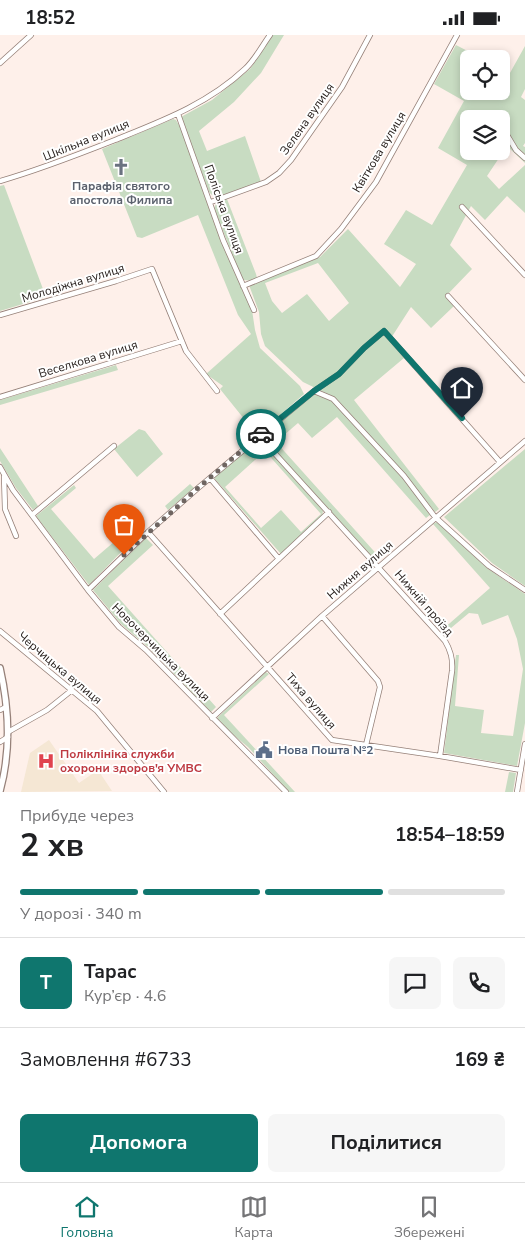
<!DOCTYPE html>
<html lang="uk">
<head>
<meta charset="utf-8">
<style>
	body { margin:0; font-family:"Nunito Sans",sans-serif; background:#f6f6f6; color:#202124; height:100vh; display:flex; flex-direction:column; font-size:19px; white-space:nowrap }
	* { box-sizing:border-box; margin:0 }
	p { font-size:16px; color:#757577 }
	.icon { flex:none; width:28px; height:28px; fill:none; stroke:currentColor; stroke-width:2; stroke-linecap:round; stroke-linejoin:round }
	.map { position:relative; height:757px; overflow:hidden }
	.panel { display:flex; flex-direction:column; background:#fff; flex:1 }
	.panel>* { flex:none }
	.tools { position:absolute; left:460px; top:15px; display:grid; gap:10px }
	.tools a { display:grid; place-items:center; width:50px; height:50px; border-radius:8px; background:#fff; box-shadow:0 2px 8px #0003; font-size:25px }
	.pin { position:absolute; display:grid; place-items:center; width:42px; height:42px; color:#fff; margin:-51px -21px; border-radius:50% 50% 50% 0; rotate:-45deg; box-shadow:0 0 5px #0007 }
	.pin .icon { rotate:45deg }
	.courier { position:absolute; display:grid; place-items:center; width:50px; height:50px; margin:-25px; border:4px solid #0f766e; border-radius:50%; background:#fff; color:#222; box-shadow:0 1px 6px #0007 }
	.headline em { font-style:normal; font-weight:700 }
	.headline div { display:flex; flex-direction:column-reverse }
	.headline { display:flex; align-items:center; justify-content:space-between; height:85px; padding:0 20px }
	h1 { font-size:32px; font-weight:700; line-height:38px }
	.bar { display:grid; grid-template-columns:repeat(4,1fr); gap:8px 5px; align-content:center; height:60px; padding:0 20px }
	.bar i { height:6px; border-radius:4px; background:#e0e0e0 }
	.bar .on { background:#0f766e }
	.bar p { grid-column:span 4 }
	.line { display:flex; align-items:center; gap:12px; padding:0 20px; border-top:1px solid #e0e0e0 }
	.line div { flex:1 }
	.round { display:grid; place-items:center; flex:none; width:52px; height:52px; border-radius:8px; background:#f6f6f6 }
	.cta { display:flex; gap:10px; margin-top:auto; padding:10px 20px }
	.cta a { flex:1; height:58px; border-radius:8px; background:#0f766e; color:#fff; font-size:20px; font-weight:700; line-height:58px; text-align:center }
	.cta a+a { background:#f6f6f6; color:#202124 }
	.status { display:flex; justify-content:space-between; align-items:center; height:35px; padding:0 25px; background:#fff; direction:ltr }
	.status svg { height:14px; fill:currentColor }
	.menu { display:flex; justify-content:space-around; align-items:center; height:70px; border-top:1px solid #e0e0e0; background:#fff; font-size:14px; color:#757577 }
	.menu a { display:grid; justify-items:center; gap:2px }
	.menu .on { color:#0f766e }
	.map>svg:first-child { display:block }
</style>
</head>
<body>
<div class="status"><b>18:52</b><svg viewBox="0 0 49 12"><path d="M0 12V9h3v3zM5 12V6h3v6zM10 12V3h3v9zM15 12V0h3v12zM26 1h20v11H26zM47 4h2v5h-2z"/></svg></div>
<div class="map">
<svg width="525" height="757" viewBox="0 0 525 757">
	<rect width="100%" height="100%" fill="#fef0ea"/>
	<path fill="#f5e7d4" d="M49 705 79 748 98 735 112 756 21 757 30 718Z"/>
	<path fill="#c8dcc2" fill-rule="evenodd" d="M273 0H284L261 38 234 67 199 96 207 116 245 101 261 147 220 161 212 160 209 157 181 82 212 65 250 34Z
		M456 10 483 24H469V56H501V45L505 47 525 11V54L521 62 525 65V108L523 111 525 112V128L507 111 487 141 499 154 525 130V178L507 161 485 185 471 171 450 210 472 234 445 262 454 271 431 293 411 272 393 300 388 305 404 323 354 365 439 474 435 477 406 440 334 362 303 347 265 311 261 299 259 277 249 250 320 222 348 194 400 252 416 229 384 209 406 175 432 190 467 130 438 113 464 66 434 49ZM469 84H501V116H469ZM318 228 349 268 329 286 307 259 282 278 272 266 265 248Z
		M173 84 176 85 183 97 252 275 255 295 260 313 300 351 304 359 257 400 220 354 223 351 206 339 251 299 238 280 198 180 142 203 137 202 102 114Z
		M4 150 46 262 0 276V151Z
		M227 164 256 239 257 243 252 246 244 245 241 242 214 173 216 169Z
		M116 330 118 335 0 370V365Z
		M314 358 332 366 403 443 430 480 426 483 337 382 312 403 298 388 276 407 381 524 377 527 262 401Z
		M139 394 145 396 163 419 137 442 114 414Z
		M259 403 320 471 323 476 322 482 281 519 214 443ZM265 416 321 479 301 497 281 475 261 493 225 452Z
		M0 413 38 471 33 475 16 453 0 426Z
		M525 414V551L492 528 444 482Z
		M190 449 194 453 168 475 165 471Z
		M74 450 76 453 51 474 94 524 122 500 129 509 89 550 36 481Z
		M437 487 487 533 525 559V688L517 731 444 718 456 620H459L455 671 484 675 481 698 513 701 523 634 517 604 508 580 482 590 478 579 469 578 445 598 442 595 490 553 433 489Z
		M146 503 153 510 108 551 216 672 211 677 148 612 121 589 93 555Z
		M266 637 269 639 224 680 295 757H289L248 712 231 698 217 683Z
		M509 737 516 738 513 757H505Z"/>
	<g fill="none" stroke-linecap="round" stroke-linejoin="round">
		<g stroke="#968179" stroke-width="6">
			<path id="minor" d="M0 28 31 0
				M178 79 223 205 254 275
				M507 100 516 115 525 123
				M0 146C39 135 77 120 115 105 162 86 208 69 245 34 255 25 262 11 270 0
				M211 167 266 147 279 138 291 125 342 52 370 0
				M462 172 525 240
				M243 251 316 221 341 194 376 147 457 0
				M448 261 525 345
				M0 280 116 246 152 234 186 316 217 356
				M314 356 333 364 404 441 435 482 489 531 525 555
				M0 362 182 306
				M259 401 445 606C451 616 453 624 452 636L440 721
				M0 432 13 455 88 555 119 592 146 615 286 757
				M4 441 5 474 16 501
				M210 443 279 524
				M32 480 114 411
				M148 497 332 705 440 721 521 735
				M88 555 148 497 198 453 314 356 339 339 364 313 384 296 500 427
				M220 579 329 477
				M322 581 378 646 380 652 366 710
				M0 596 97 676 164 757
				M0 675 6 672
				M212 683 322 581 525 406
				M8 697 47 675 72 655
				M0 707 8 702
				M517 757 525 709"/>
		</g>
		<g stroke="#968179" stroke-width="8">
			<path id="tertiary" d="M0 633C9 673 11 716 0 756"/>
		</g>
		<use href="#minor" stroke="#fff" stroke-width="4.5"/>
		<use href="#tertiary" stroke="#fff" stroke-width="5.5"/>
	</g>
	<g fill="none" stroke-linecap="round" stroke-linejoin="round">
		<path stroke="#6f6561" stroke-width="5" stroke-dasharray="0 9" d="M124 520 198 453 261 399"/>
		<path stroke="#0f766e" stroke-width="6" d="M261 399 314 356 339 339 364 313 384 296 462 383"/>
	</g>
	<defs>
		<g id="church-bare" transform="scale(1.35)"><path d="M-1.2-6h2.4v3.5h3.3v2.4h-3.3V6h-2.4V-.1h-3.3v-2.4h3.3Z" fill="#6b7280" stroke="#fff" stroke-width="2.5" paint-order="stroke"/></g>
		<g id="civic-bare" transform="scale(1.35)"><path d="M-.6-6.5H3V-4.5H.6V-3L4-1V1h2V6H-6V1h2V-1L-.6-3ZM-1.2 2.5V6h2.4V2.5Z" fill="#5c6f8a" stroke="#fff" stroke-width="2.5" paint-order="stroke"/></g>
		<g id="hospital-bare" transform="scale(1.35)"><path d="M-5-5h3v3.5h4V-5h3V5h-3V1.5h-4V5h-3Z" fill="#e0444e" stroke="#fff" stroke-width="2.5" paint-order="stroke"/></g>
	</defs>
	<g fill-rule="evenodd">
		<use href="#church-bare" x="121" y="132"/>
		<use href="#civic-bare" x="264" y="715"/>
		<use href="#hospital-bare" x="46" y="726"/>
	</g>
	<g text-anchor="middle" stroke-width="4" stroke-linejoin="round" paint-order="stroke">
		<g font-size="12" fill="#221a17" stroke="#fff">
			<text transform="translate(307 84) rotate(-55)" y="4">Зелена вулиця</text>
			<text transform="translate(86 105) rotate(-22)" y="4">Шкільна вулиця</text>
			<text transform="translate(379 117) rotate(-59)" y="4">Квіткова вулиця</text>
			<text transform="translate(224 174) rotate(70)" y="4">Поліська вулиця</text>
			<text transform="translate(73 248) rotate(-17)" y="4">Молодіжна вулиця</text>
			<text transform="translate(88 324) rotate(-17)" y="4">Веселкова вулиця</text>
			<text transform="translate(360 535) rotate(-41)" y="4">Нижня вулиця</text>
			<text transform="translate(424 568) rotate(49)" y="4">Нижній проїзд</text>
			<text transform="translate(161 617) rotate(45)" y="4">Новочерчицька вулиця</text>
			<text transform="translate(60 633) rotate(40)" y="4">Черчицька вулиця</text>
			<text transform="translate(311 666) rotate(49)" y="4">Тиха вулиця</text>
		</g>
		<g font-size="12" font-weight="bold" fill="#5b616d" stroke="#fff">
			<text x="121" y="155">Парафія святого<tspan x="121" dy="14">апостола Филипа</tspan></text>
		</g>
		<g font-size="12" font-weight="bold" fill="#4e5e75" stroke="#fff" text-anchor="start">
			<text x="278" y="719">Нова Пошта №2</text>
		</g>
		<g font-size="12" font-weight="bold" fill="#be3a42" stroke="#fff" text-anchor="start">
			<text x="60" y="723">Поліклініка служби<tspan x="60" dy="14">охорони здоров'я УМВС</tspan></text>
		</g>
	</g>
</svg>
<div class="tools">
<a><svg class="icon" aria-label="locate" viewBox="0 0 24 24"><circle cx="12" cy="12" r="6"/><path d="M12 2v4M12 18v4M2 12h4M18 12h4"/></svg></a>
<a><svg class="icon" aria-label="layers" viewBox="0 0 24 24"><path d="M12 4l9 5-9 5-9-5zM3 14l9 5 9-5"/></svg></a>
</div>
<div class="pin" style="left:124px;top:520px;background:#ea580c"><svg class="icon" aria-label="bag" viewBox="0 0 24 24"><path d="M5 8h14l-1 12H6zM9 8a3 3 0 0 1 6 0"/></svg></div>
<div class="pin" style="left:462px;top:383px;background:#1f2937"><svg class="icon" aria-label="home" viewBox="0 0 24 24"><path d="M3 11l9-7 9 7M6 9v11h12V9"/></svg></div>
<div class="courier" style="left:261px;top:399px"><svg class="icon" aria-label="car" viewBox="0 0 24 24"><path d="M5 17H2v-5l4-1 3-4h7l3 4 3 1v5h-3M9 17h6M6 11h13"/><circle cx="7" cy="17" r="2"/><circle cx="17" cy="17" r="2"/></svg></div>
</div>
<section class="panel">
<div class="headline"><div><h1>2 хв</h1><p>Прибуде через</p></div><em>18:54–18:59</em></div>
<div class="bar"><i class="on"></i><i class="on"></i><i class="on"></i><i></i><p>У дорозі · 340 m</p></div>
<div class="line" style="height:90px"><b class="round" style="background:#0f766e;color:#fff">Т</b><div><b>Тарас</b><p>Кур’єр · 4.6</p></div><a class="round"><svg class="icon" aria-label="chat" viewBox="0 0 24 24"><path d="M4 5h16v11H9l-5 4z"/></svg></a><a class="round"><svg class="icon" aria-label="phone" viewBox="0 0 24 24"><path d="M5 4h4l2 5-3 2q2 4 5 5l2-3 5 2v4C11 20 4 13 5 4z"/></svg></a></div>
<div class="line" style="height:65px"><div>Замовлення #6733</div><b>169 ₴</b></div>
<div class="cta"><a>Допомога</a><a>Поділитися</a></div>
</section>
<nav class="menu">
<a class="on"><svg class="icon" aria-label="home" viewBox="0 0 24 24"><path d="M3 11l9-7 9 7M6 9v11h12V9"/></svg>Головна</a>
<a><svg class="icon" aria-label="map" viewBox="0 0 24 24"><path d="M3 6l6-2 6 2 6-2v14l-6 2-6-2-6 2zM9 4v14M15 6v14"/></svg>Карта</a>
<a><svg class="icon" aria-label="saved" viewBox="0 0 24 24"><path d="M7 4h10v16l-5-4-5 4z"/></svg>Збережені</a>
</nav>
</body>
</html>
